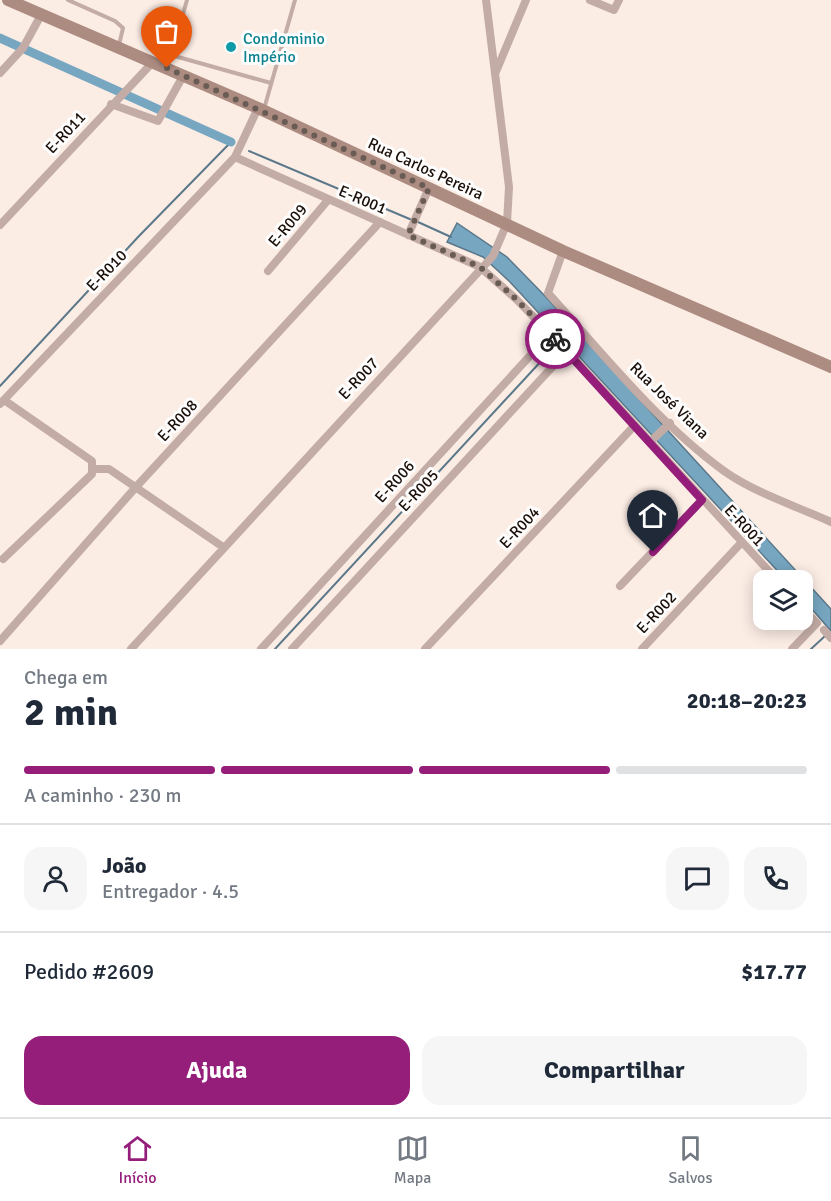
<!DOCTYPE html>
<html lang="pt">
<head>
<meta charset="utf-8">
<style>
	body { margin:0; font-family:Signika,sans-serif; background:#f6f6f7; color:#1f2937; height:100vh; display:flex; flex-direction:column; font-size:22px; white-space:nowrap }
	* { box-sizing:border-box; margin:0 }
	p { font-size:20px; color:#747a83 }
	.icon { flex:none; width:33px; height:33px; fill:none; stroke:currentColor; stroke-width:2; stroke-linecap:round; stroke-linejoin:round }
	.map { position:relative; height:649px; overflow:hidden }
	.drawer { display:flex; flex-direction:column; background:#fff; flex:1 }
	.drawer>* { flex:none }
	.fabs { position:absolute; left:753px; top:570px; display:grid; gap:12px }
	.fabs a { display:grid; place-items:center; width:60px; height:60px; border-radius:12px; background:#fff; box-shadow:0 3px 15px #0003; font-size:30px }
	.pin { position:absolute; display:grid; place-items:center; width:51px; height:51px; color:#fff; margin:-62px -26px; border-radius:50% 50% 50% 0; rotate:-45deg; box-shadow:0 0 6px #0007 }
	.pin .icon { rotate:45deg }
	.courier { position:absolute; display:grid; place-items:center; width:60px; height:60px; margin:-30px; border:4px solid #951e7b; border-radius:50%; background:#fff; color:#222; box-shadow:0 2px 8px #0007 }
	.overview em { font-style:normal; font-weight:700 }
	.overview div { display:flex; flex-direction:column-reverse }
	.overview { display:flex; align-items:center; justify-content:space-between; height:102px; padding:0 24px }
	h1 { font-size:39px; font-weight:700; line-height:45px }
	.bar { display:grid; grid-template-columns:repeat(4,1fr); gap:9px 6px; align-content:center; height:72px; padding:0 24px }
	.bar i { height:8px; border-radius:4px; background:#e0e1e3 }
	.bar .active { background:#951e7b }
	.bar p { grid-column:span 4 }
	.line { display:flex; align-items:center; gap:15px; padding:0 24px; border-top:2px solid #e0e1e3 }
	.line div { flex:1 }
	.round { display:grid; place-items:center; flex:none; width:63px; height:63px; border-radius:18px; background:#f6f6f7 }
	.button { display:flex; gap:12px; margin-top:auto; padding:12px 24px }
	.button a { flex:1; height:69px; border-radius:18px; background:#951e7b; color:#fff; font-size:24px; font-weight:700; line-height:69px; text-align:center }
	.button a+a { background:#f6f6f7; color:#1f2937 }
	.menu { display:flex; justify-content:space-around; align-items:center; height:84px; border-top:2px solid #e0e1e3; background:#fff; font-size:16px; color:#747a83 }
	.menu a { display:grid; justify-items:center; gap:3px }
	.menu .active { color:#951e7b }
	.map>svg:first-child { display:block }
</style>
</head>
<body>
<div class="map">
<svg width="831" height="649" viewBox="0 0 831 649">
	<rect width="100%" height="100%" fill="#fbece4"/>
	<path fill="#77a6c1" stroke="#5b788a" stroke-width="1.5" d="M457 223 507 257 544 295 831 609V631L803 599 802 580H786L510 282 483 257 447 242Z"/>
	<g fill="none" stroke-linecap="round" stroke-linejoin="round">
		<path stroke="#5b788a" stroke-width="2" d="M249 151 412 220
			M418 222 451 237
			M0 386 139 236 231 142
			M275 649 556 345
			M811 649 825 636"/>
		<path stroke="#77a6c1" stroke-width="9" d="M0 38 231 142"/>
		<path stroke="#c3aca5" stroke-width="4" d="M68 0 115 21 123 28 119 45
			M171 55 271 83
			M168 66 187 0
			M264 109 295 0"/>
		<path stroke="#c3aca5" stroke-width="8" d="M590 0 614 10 619 0
			M0 73 23 48 41 15
			M495 74 526 0
			M111 104 158 121 183 76
			M235 157 480 267 516 299 567 351 777 580
			M0 225 153 62
			M408 235 429 188
			M563 251 548 293C602 353 658 423 724 471 755 493 796 506 831 522
			M268 271 328 200
			M0 404 235 157 258 108
			M650 442 670 423
			M94 469H109L223 547
			M3 559 92 474V461L4 400
			M620 586 702 500
			M824 630 831 638
			M0 641 136 487 380 222
			M131 649 493 256 507 223 509 187 486 0
			M261 649 550 334
			M292 649 567 351
			M425 649 635 425
			M642 649 741 543
			M792 649 817 623 802 608"/>
		<path stroke="#ac8b81" stroke-width="12" d="M8 0 258 108 563 251 831 367"/>
	</g>
	<g fill="none" stroke-linecap="round" stroke-linejoin="round">
		<path stroke="#695c55" stroke-width="6" stroke-dasharray="0 10.8" d="M167 68 429 188 408 235 480 267 516 299 555 339"/>
		<path stroke="#951e7b" stroke-width="8" d="M555 339 702 500 653 552"/>
	</g>
	<circle fill="#0f9aa8" stroke="#fdfdfd" stroke-width="2" cx="231" cy="47" r="6"/>
	<g text-anchor="middle" stroke-width="6" stroke-linejoin="round" paint-order="stroke">
		<g font-size="16" fill="#0d838f" stroke="#fdfdfd" text-anchor="start">
			<text x="243" y="44">Condominio<tspan x="243" dy="18">Império</tspan></text>
		</g>
		<g font-size="16" fill="#1a0e08" stroke="#fdfdfd">
			<text transform="translate(65 132) rotate(-47)" y="6">E-R011</text>
			<text transform="translate(426 168) rotate(25)" y="6">Rua Carlos Pereira</text>
			<text transform="translate(363 199) rotate(23)" y="6">E-R001</text>
			<text transform="translate(287 225) rotate(-50)" y="6">E-R009</text>
			<text transform="translate(106 270) rotate(-46)" y="6">E-R010</text>
			<text transform="translate(358 378) rotate(-47)" y="6">E-R007</text>
			<text transform="translate(670 400) rotate(44)" y="6">Rua José Viana</text>
			<text transform="translate(177 420) rotate(-47)" y="6">E-R008</text>
			<text transform="translate(394 481) rotate(-48)" y="6">E-R006</text>
			<text transform="translate(418 490) rotate(-47)" y="6">E-R005</text>
			<text transform="translate(745 525) rotate(47)" y="6">E-R001</text>
			<text transform="translate(519 527) rotate(-47)" y="6">E-R004</text>
			<text transform="translate(656 612) rotate(-47)" y="6">E-R002</text>
		</g>
	</g>
</svg>
<div class="fabs">
<a><svg class="icon" aria-label="layers" viewBox="0 0 24 24"><path d="M12 4l9 5-9 5-9-5zM3 14l9 5 9-5"/></svg></a>
</div>
<div class="pin" style="left:167px;top:68px;background:#ea580c"><svg class="icon" aria-label="bag" viewBox="0 0 24 24"><path d="M5 8h14l-1 12H6zM9 8a3 3 0 0 1 6 0"/></svg></div>
<div class="pin" style="left:653px;top:552px;background:#1f2937"><svg class="icon" aria-label="home" viewBox="0 0 24 24"><path d="M3 11l9-7 9 7M6 9v11h12V9"/></svg></div>
<div class="courier" style="left:555px;top:339px"><svg class="icon" aria-label="bike" viewBox="0 0 24 24"><circle cx="6" cy="16" r="4"/><circle cx="18" cy="16" r="4"/><path d="M6 16l4-8h5l3 8M10 8l3 8H6M13 5h3"/></svg></div>
</div>
<section class="drawer">
<div class="overview"><div><h1>2 min</h1><p>Chega em</p></div><em>20:18–20:23</em></div>
<div class="bar"><i class="active"></i><i class="active"></i><i class="active"></i><i></i><p>A caminho · 230 m</p></div>
<div class="line" style="height:108px"><a class="round"><svg class="icon" aria-label="person" viewBox="0 0 24 24"><circle cx="12" cy="8" r="4"/><path d="M4 21q1-7 8-7t8 7"/></svg></a><div><b>João</b><p>Entregador · 4.5</p></div><a class="round"><svg class="icon" aria-label="chat" viewBox="0 0 24 24"><path d="M4 5h16v11H9l-5 4z"/></svg></a><a class="round"><svg class="icon" aria-label="phone" viewBox="0 0 24 24"><path d="M5 4h4l2 5-3 2q2 4 5 5l2-3 5 2v4C11 20 4 13 5 4z"/></svg></a></div>
<div class="line" style="height:78px"><div>Pedido #2609</div><b>$17.77</b></div>
<div class="button"><a>Ajuda</a><a>Compartilhar</a></div>
</section>
<nav class="menu">
<a class="active"><svg class="icon" aria-label="home" viewBox="0 0 24 24"><path d="M3 11l9-7 9 7M6 9v11h12V9"/></svg>Início</a>
<a><svg class="icon" aria-label="map" viewBox="0 0 24 24"><path d="M3 6l6-2 6 2 6-2v14l-6 2-6-2-6 2zM9 4v14M15 6v14"/></svg>Mapa</a>
<a><svg class="icon" aria-label="saved" viewBox="0 0 24 24"><path d="M7 4h10v16l-5-4-5 4z"/></svg>Salvos</a>
</nav>
</body>
</html>
